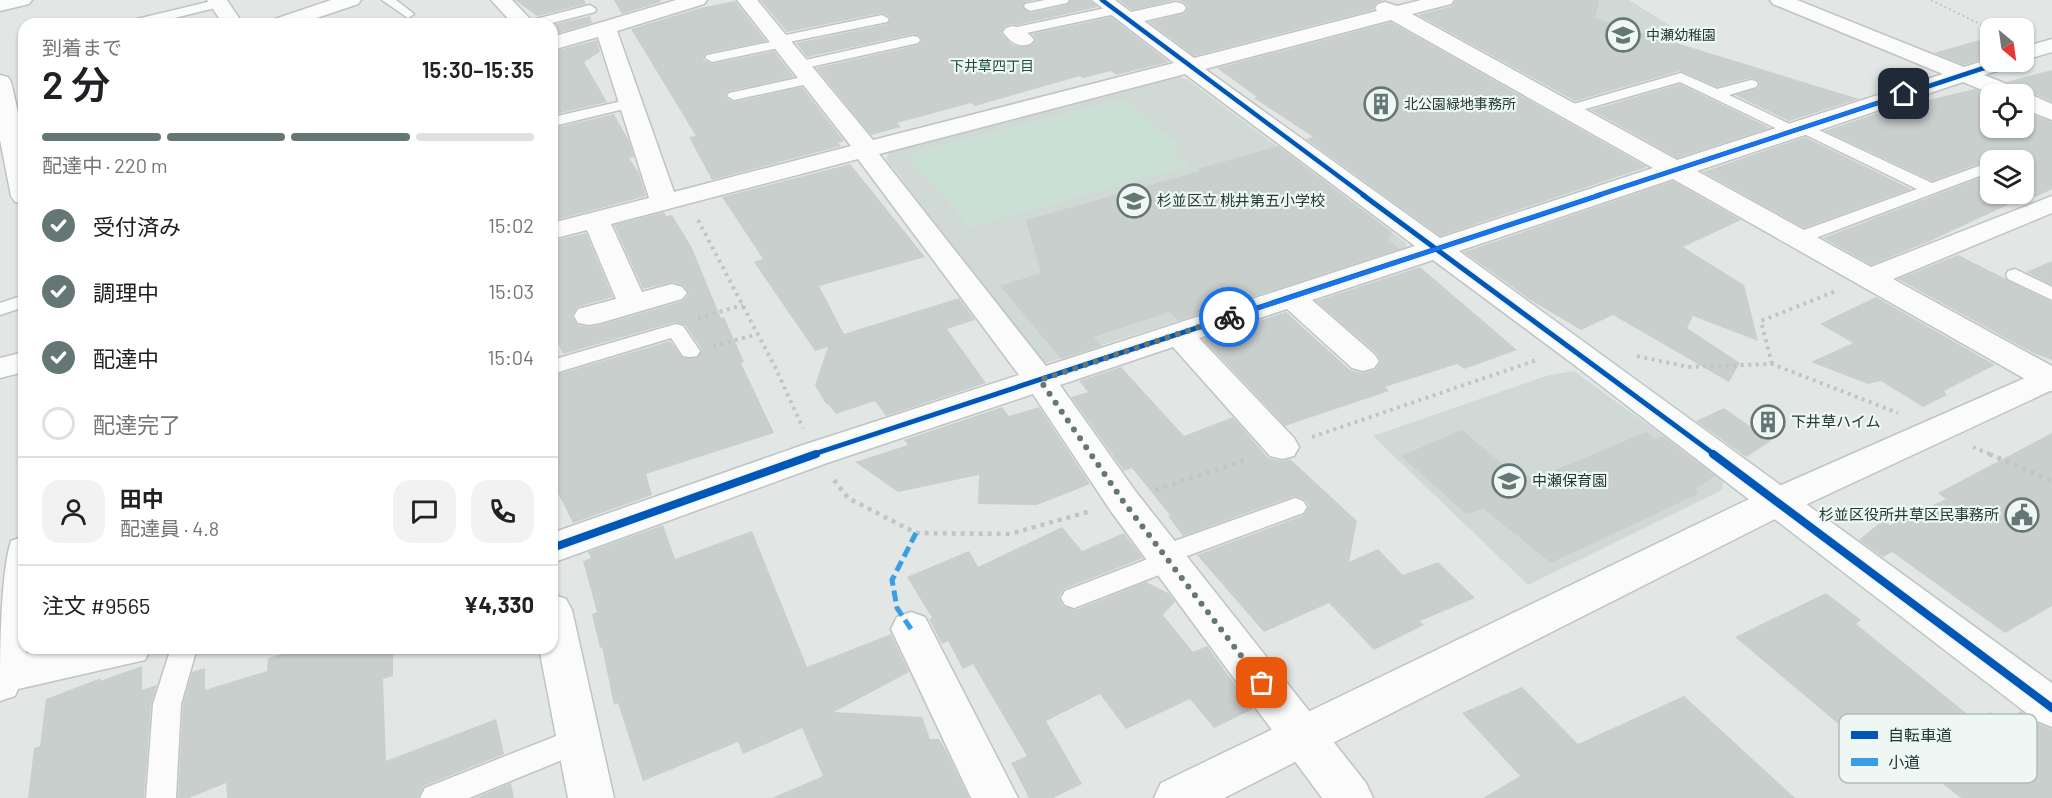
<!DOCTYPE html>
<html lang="ja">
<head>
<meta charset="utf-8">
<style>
	body { margin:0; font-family:Barlow,"Noto Sans JP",sans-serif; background:#f2f2f2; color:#202124; height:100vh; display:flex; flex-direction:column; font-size:22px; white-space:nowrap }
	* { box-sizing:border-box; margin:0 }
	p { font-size:20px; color:#757577 }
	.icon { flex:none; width:33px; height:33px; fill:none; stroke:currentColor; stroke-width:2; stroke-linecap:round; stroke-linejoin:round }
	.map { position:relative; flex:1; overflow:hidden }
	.panel { position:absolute; left:18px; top:18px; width:540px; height:636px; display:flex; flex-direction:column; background:#fff; border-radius:18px; box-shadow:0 2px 4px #0004 }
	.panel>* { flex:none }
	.needle { width:39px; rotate:151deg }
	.controls { position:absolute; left:1980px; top:18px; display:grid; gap:12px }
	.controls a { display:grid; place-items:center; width:54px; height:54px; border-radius:12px; background:#fff; box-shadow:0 2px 4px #0004; font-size:30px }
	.pin { position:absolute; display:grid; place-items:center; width:51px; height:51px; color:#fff; margin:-26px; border-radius:12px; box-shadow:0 3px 9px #0006 }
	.courier { position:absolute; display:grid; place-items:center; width:60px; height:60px; margin:-30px; border:4px solid #1a73e8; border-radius:50%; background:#fff; color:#222; box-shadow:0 2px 8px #0007 }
	.headline em { font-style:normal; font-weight:600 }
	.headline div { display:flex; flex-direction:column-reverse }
	.headline { display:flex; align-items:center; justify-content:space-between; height:102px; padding:0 24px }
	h1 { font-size:39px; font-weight:600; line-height:45px }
	.bar { display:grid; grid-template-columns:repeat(4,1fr); gap:9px 6px; align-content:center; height:72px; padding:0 24px }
	.bar i { height:8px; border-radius:4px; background:#e0e0e0 }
	.bar .selected { background:#657774 }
	.bar p { grid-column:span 4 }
	.line { display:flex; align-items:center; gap:15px; padding:0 24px; border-top:2px solid #e0e0e0 }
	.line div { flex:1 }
	.round { display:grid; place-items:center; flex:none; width:63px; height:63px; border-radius:18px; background:#f2f2f2 }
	ol { padding:0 24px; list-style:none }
	li { display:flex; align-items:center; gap:18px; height:66px }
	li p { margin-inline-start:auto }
	li .icon { padding:6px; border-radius:50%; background:#657774; color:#fff; stroke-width:4 }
	li:last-child { color:#757577 }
	li i { width:33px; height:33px; border:3px solid #e0e0e0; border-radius:50% }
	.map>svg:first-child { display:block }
</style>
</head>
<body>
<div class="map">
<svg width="2052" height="798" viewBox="0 0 2052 798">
	<rect width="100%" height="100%" fill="#e2e7e6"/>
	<path fill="#d0d9d6" d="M1480 0H1629L1688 37 1604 59Z
		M1176 76 1187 79 1406 243V248L1043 364 886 159 889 152Z
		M1574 371 1724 480 1722 490 1528 585 1373 436 1549 375Z"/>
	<path fill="#cbe0d4" d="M1123 99 1179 145 1175 153 1191 166 970 227 909 160 915 152Z"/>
	<path fill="#c9cfcd" d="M515 0H584L586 4 537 16Z
		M614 0H660L661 2 622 14Z
		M760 0H1034L1025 2 1022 6 1030 13 1067 5 1071 0H1090L1098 7 1017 25 1012 24 1004 27 1001 33 1013 45 1026 47 1036 40 1032 34 1111 17 1169 62 1116 75 1111 71 1083 78 1080 76 975 106 971 103 897 123 901 127 871 135 816 68 918 45 922 41 920 36 913 34 807 57 796 43 887 24 891 18 882 13 787 32Z
		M1119 0H1175L1132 10Z
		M1177 0H1384L1376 3 1373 10 1194 56 1149 22 1185 13 1188 7 1184 2Z
		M1456 0H1599L1595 18 1859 99 1789 121 1735 95 1758 88 1760 83 1756 79 1750 78 1717 87 1680 71 1575 101 1418 15 1452 6Z
		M735 1 766 41 707 53 703 57 704 60 712 64 774 51 794 77 729 91 725 95 726 98 734 102 802 87 844 141 838 143 841 146 712 180 689 137 696 136 631 29 700 8Z
		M590 16 592 23 552 35V25Z
		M1391 22 1647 167 1440 236 1306 139 1313 137 1254 98 1257 97 1217 68Z
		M1990 37V57L1964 65 1934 53Z
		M597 40 600 52 584 62 607 102 552 115V52Z
		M2052 70V102L2033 93 2023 92 2020 87 2006 82Z
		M1680 84 1770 128 1677 158 1591 110Z
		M1975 89 1990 96V128H2024V111L2052 122V189L2036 197 2029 195 1930 241 1871 265 1823 238 1990 174V194H2024V160H1989L1932 181 1825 131 1890 109Z
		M614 114 629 141 634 157 629 158 639 173 646 196 552 221V125L559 127Z
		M1805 137 1911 189 1804 228 1703 172Z
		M1278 146 1392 232 1388 239 1399 249 1178 321 1170 312 1094 337 1101 346 1061 359 1000 286 1041 273 1026 220 1200 171 1197 169Z
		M850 164 925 257 819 286 844 334 959 298 975 320 947 329 986 383 886 416 875 401 836 414 828 404H826L815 385 828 347 815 351 754 262 763 259 722 197Z
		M1673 181 1741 220 1683 247 1744 285 1758 341 1693 316 1687 328 1740 363 1729 382 1613 315 1581 330 1529 299 1464 252Z
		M664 212 666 216 672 215 691 246 721 318 724 317 744 362 741 363 774 433 646 474 652 495 573 523 552 481V376L670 341 683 358H697L702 350 685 325 675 322 563 354 552 330V241L586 233 613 297 577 307 572 317 578 325 589 327 600 325 683 301 689 294 684 286 673 282 643 289 614 225Z
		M1958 255 2052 302V360L2031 352 1898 279Z
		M2052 261V285L2026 272Z
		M1420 267 1517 350 1464 369 1457 364 1385 387 1389 391 1285 426 1203 339 1286 312 1350 370 1362 373 1375 370 1381 361 1376 353 1316 301Z
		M1876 297 1995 365 1944 391 1947 395 1923 407 1881 381 1868 384 1811 362 1853 343 1820 324Z
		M1121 367 1184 436 1233 417 1268 458 1281 461 1290 459 1357 521 1349 562 1378 549 1403 575 1438 562 1475 598 1420 621 1424 625 1374 650 1329 603 1264 632 1197 555 1304 515 1309 506 1304 499 1294 496 1183 536 1168 516 1170 515 1132 468 1124 471 1071 397 1088 392 1079 381Z
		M1002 407 1009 416 1039 407 1090 484 1037 505 978 504 979 475 898 492 855 462 908 445 904 440Z
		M1724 408 1771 441 1746 457 1696 421Z
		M1462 430 1506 467 1534 479 1646 432 1655 439 1662 436 1715 476 1696 488 1698 494 1551 563 1484 509 1466 514 1401 456Z
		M2052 433V606L2005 633 1892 552 1883 557 1859 540 1883 520 1890 525 1946 499 1938 493Z
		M663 525 675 559 752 531 807 667 891 634 909 672 834 712 922 717 930 739H939L947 752 969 798H772L823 776 802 728 743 754 738 742 643 781 618 703 614 705 602 647 600 648 592 614 597 612 583 561 591 558 588 552Z
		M1062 527 1082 551 1124 533 1143 558 1064 589 1059 597 1063 606 1075 610 1146 582 1168 593 1175 602 1163 615 1193 652 1207 646 1253 709 1214 728 1190 699 1126 729 1100 694 1046 721 1082 784 1053 798H1029L1011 763 1027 756 973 664 963 669 948 641 942 644 929 619 932 618 907 577 969 551 978 567Z
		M1826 593 1861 620 1856 624 1976 721 1991 712 2002 722 2021 711 2036 723 2052 729V798H1961L1889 743 1873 753 1735 637Z
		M304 648H393V676L383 679 386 761 496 719 504 754 424 786 418 798H227L226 783 189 798H178L183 704 192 672 205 668V690L267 671 268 658Z
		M142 666V690L157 685 151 704 144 798H28L34 748 40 746 46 699 101 678 100 681Z
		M1522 687 1578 744 1684 696 1795 798H1483L1520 776 1462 713Z
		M511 783 514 798H475Z"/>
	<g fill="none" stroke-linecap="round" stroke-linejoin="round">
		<g stroke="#bfc4c3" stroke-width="3">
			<path id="lane" d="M216 0H223L225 3 223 6 150 24 135 22 137 19Z
				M382 0H396L414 14 408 18Z
				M1045 0H1069L1067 3 1030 11 1024 7 1025 4Z
				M590 5 596 9 595 12 548 24H526L528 21Z
				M1115 6 1120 7 1121 10 1120 13 1013 36 1006 32 1013 28Z
				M882 15 889 19 887 22 789 42 788 46 712 62 705 58 707 55 775 41 776 37 781 36Z
				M913 36 918 37 920 40 918 43 801 69 794 65 801 61Z
				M1681 73 1717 89 1751 80 1756 81 1758 84 1756 87 1729 95 1796 127 1803 123 1808 125 1932 183 1990 162V172L1805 242H1793L1790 238 1793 234 1917 189 1800 132 1793 136 1788 134 1680 82 1568 114 1561 110 1563 107Z
				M812 75 819 79 817 82 734 100 727 96 729 93Z
				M631 99 638 103 636 106 558 125 552 122 553 117Z
				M2015 269 2052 287V300L2008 279 2006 275 2008 271Z
				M24 295V307L0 315V303Z
				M676 324 683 326 700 351 697 356 690 357 683 356 671 338 552 374V360Z
				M1295 498 1303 501 1307 507 1303 513 1179 559 1177 568 1074 608 1065 605 1061 598 1065 591 1153 557 1155 548Z
				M171 648H197L181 704 176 798H146L153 704Z
				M579 727 589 731 593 740 589 749 469 798H420L425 788Z"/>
		</g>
		<g stroke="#bfc4c3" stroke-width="3">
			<path id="street" d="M0 0H32L29 4 0 11Z
				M331 0H361L358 4 299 24H269L272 20Z
				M491 0H512L535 24H513Z
				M676 0H707L704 4 617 31 674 192 851 146 737 0H757L873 140 1174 63 1092 0H1115L1131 12 1176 2 1183 4 1186 8 1183 12 1144 21 1194 58 1377 11 1375 8 1378 4 1385 2 1397 6 1421 0H1454L1451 4 1412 14 1677 160 1943 74 1773 4 1770 0H1797L1964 67 1990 59V62H2013L2010 67 1984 75 2019 89 2022 94 2032 95 2052 104V120L2024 109V94H1992L1963 82 1697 171 1871 267 2052 196V213L1893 279 2052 366V391L2041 388 1673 179 1459 251 2052 683V727L2037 721 1573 364 1433 260 1312 300 1374 354 1379 361 1374 368 1363 371 1352 368 1287 309 1199 338 1294 438 1299 447 1294 456 1282 459 1270 456 1173 347 1060 385 1136 492 1366 783 1373 798H1322L1110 510 1033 394 827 463 552 563V533L803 445 1019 375 858 159 611 224 642 292 672 284 682 287 687 293 682 299 600 323 589 325 578 323 574 316 578 309 616 299 587 230 552 239V223L649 198 598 37 552 50V37ZM1391 20 1653 168 1440 238 1205 69ZM1185 74 1415 246 1046 366 879 154Z
				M1013 26C1022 28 1028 32 1034 40L1030 44C1018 48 1010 42 1003 32L1006 28Z
				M2052 39V52L2024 60V47Z
				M0 75 8 77 11 82 24 138V204L15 202 11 196 0 140Z
				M24 352V372L0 378V358Z
				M24 536V648H27L26 653 51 648H151L145 660 18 689 15 696 0 701C0 660 0 575 11 541Z
				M911 612 925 617 1018 798H971L891 629 897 617Z"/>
		</g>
		<g stroke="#bec5c3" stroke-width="3">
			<path id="secondary" d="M207 0H227L243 24H223Z
				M2052 366V390L1773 520 1224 798H1154L1161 783 1747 500Z
				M552 594 566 599 572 610 614 798H568L539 648H552Z"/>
		</g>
		<path stroke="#bfc7c6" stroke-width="2" stroke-dasharray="2 3" stroke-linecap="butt" d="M1931 0 1990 29"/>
		<path stroke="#bfc7c6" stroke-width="4" stroke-dasharray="3 4.5" stroke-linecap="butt" d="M698 220 775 367 803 428
			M698 318 743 305
			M713 346 758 334
			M1637 356 1688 367 1772 364 1898 413
			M1772 364 1761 321 1836 291
			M1312 437 1537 360
			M1973 447 1992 455"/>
		<path stroke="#bfc7c6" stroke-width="4.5" stroke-dasharray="4 5" stroke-linecap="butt" d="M1989 454 2052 481
			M834 480 848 498 916 533 1010 534 1091 511
			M1155 490 1248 459"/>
		<use href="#lane" fill="#fbfbfb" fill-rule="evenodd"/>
		<use href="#street" fill="#fbfbfb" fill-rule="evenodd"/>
		<use href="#secondary" fill="#fbfbfb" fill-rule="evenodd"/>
		<path stroke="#3c9ee2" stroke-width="5" stroke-dasharray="11 5" stroke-linecap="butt" d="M911 629 897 608 892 580 916 533"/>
		<g stroke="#eff7f4" stroke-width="7">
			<path id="cycleway-far2" d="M1102 0 1365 196
				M1596 196 2002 62"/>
		</g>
		<g stroke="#eff7f4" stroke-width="9">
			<path id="cycleway-far1" d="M1363 195 1715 455
				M811 455 1600 195"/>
		</g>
		<g stroke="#eff7f4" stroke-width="11">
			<path id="cycleway" d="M1713 454 2052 708
				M552 548 816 454"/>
		</g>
		<use href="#cycleway-far2" stroke="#0057b8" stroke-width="4.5"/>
		<use href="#cycleway-far1" stroke="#0057b8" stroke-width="5"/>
		<use href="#cycleway" stroke="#0057b8" stroke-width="8"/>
	</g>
	<path fill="#1a73e8" d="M1904 92 1907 95 1232 319 1224 317Z"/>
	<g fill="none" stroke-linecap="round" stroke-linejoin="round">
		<path stroke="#657774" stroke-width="6" stroke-dasharray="0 10.8" d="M1229 317 1040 380 1123 501 1262 683"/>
	</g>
	<defs>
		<g id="school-ring" transform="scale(1.725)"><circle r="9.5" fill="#eff7f4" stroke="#657774" stroke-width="1.5"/><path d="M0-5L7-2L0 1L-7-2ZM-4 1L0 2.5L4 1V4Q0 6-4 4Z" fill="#657774"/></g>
		<g id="building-ring" transform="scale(1.725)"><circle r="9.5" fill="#eff7f4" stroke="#657774" stroke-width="1.5"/><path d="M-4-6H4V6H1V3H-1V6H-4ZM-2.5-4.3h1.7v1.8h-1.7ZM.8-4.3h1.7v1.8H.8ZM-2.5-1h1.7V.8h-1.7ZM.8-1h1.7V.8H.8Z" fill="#657774"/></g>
		<g id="civic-ring" transform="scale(1.725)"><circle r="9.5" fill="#eff7f4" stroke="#657774" stroke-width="1.5"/><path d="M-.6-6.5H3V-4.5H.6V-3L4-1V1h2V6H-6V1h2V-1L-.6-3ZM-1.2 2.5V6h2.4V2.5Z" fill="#657774"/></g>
	</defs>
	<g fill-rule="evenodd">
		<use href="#school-ring" x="1623" y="35"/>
		<use href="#building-ring" x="1381" y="104"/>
		<use href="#school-ring" x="1134" y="201"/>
		<use href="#building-ring" x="1768" y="422"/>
		<use href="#school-ring" x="1509" y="481"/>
		<use href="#civic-ring" x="2022" y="515"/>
	</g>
	<g text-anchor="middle" stroke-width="4.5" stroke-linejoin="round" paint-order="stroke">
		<g font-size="14" fill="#213a36" stroke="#eff7f4" text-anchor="start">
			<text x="1646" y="40">中瀬幼稚園</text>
			<text x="1404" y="109">北公園緑地事務所</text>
		</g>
		<g font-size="14" fill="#1d4b45" stroke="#eff7f4">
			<text x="992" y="71">下井草四丁目</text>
		</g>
		<g font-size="15" fill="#213a36" stroke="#eff7f4" text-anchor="start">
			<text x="1157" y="206">杉並区立 桃井第五小学校</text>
			<text x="1791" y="427">下井草ハイム</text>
			<text x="1532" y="486">中瀬保育園</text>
			<text x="1999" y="520" text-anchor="end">杉並区役所井草区民事務所</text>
		</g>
	</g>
	<rect x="1839" y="714" width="198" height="69" rx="9" fill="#eff7f4" stroke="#b1bebb" stroke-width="1.5"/>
	<rect x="1851" y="731" width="27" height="8" fill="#0057b8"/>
	<rect x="1851" y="758" width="27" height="8" fill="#3c9ee2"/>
	<g font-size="16" fill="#213a36">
		<text x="1888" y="741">自転車道</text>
		<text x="1888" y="768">小道</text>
	</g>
</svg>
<div class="controls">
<a><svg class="needle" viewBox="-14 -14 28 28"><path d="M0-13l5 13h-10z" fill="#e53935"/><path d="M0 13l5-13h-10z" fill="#757577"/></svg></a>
<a><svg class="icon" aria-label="locate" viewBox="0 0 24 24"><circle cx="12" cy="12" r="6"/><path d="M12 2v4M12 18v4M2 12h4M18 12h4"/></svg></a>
<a><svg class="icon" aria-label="layers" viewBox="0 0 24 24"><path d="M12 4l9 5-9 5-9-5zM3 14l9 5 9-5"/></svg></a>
</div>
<div class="pin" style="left:1262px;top:683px;background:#ea580c"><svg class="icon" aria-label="bag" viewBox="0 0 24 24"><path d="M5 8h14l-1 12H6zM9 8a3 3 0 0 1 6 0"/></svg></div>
<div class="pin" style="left:1904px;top:94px;background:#1f2937"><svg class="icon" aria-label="home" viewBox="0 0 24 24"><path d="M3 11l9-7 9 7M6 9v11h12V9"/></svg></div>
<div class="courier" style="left:1229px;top:317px"><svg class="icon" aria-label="bike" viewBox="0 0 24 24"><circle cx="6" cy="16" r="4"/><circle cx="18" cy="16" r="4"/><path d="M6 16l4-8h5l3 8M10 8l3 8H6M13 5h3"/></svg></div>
<section class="panel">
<div class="headline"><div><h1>2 分</h1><p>到着まで</p></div><em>15:30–15:35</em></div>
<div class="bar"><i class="selected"></i><i class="selected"></i><i class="selected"></i><i></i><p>配達中 · 220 m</p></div>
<ol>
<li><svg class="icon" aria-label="check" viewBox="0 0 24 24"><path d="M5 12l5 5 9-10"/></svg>受付済み<p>15:02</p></li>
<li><svg class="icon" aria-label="check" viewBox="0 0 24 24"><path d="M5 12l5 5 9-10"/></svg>調理中<p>15:03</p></li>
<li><svg class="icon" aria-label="check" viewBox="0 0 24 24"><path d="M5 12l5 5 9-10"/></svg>配達中<p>15:04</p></li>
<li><i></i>配達完了</li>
</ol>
<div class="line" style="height:108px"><a class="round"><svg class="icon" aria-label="person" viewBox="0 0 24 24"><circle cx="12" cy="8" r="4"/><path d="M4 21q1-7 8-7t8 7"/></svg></a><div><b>田中</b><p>配達員 · 4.8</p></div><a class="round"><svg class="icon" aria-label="chat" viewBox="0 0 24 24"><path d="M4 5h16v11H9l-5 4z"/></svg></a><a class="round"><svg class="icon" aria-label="phone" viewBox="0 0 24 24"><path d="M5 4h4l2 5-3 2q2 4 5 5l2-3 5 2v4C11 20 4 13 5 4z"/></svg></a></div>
<div class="line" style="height:78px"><div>注文 #9565</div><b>¥4,330</b></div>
</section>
</div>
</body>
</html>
